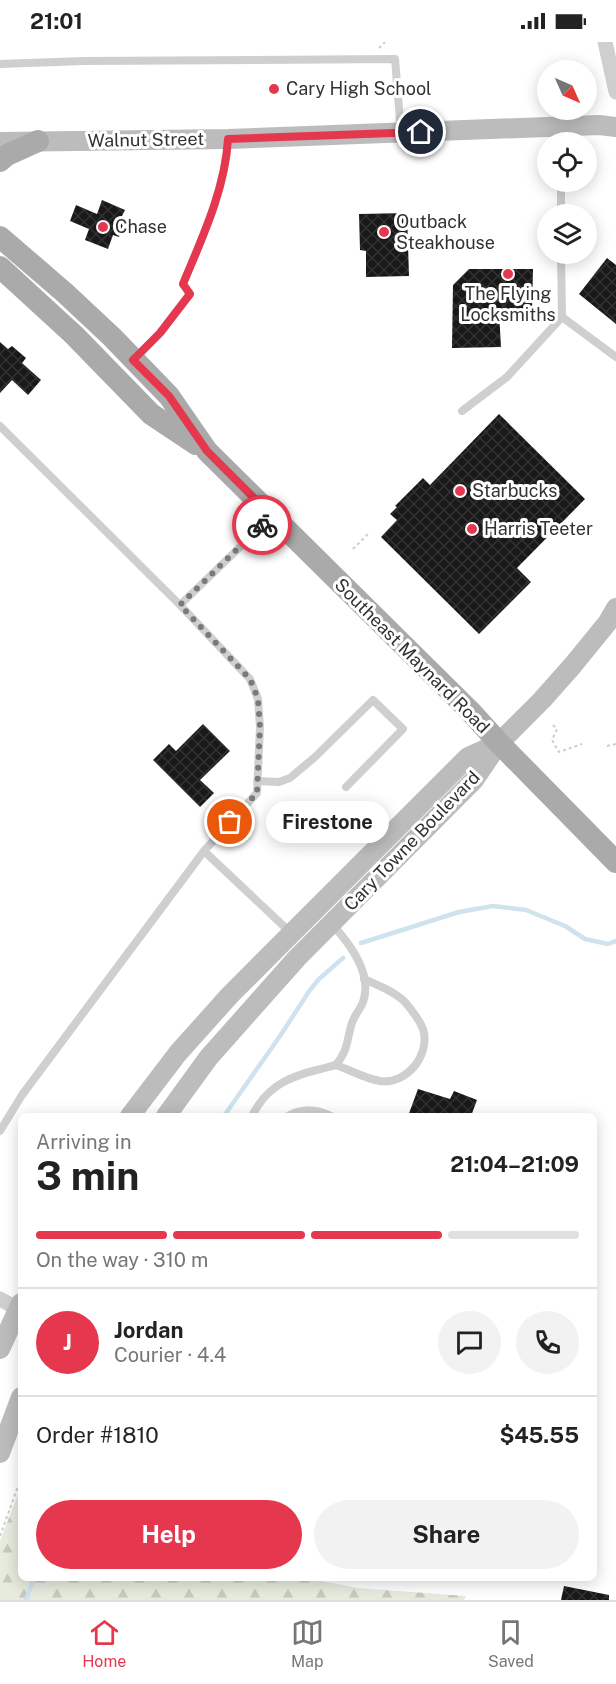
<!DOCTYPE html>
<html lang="en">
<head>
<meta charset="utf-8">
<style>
	body { margin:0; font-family:"Public Sans",sans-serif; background:#f2f2f2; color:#222; height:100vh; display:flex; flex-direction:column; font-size:22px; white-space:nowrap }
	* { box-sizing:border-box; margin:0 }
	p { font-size:20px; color:#767676 }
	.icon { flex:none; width:33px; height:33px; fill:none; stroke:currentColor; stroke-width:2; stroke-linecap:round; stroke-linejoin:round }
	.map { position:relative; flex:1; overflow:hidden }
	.panel { position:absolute; left:18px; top:1071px; width:579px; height:468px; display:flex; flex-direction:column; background:#fff; border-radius:9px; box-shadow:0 3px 15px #0003 }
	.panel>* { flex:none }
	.needle { width:39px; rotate:135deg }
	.controls { position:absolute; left:537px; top:18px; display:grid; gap:12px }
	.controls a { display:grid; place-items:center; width:60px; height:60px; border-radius:50%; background:#fff; box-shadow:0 3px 15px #0003; font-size:30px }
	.pin { position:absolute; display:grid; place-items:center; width:51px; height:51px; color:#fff; margin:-26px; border:3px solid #fff; border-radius:50%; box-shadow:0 2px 6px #0007 }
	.courier { position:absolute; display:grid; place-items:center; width:60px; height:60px; margin:-30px; border:4px solid #e5384e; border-radius:50%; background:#fff; color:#222; box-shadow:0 2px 8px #0007 }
	.bubble { position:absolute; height:42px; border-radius:21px; background:#fff; box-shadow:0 3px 15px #0003; font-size:20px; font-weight:700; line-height:42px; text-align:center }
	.overview em { font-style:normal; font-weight:700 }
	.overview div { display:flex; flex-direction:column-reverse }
	.overview { display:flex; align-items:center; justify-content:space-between; height:102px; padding:0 18px }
	h1 { font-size:39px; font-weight:700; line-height:45px }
	.bar { display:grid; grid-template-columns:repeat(4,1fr); gap:9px 6px; align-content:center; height:72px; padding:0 18px }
	.bar i { height:8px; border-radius:4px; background:#e0e0e0 }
	.bar .on { background:#e5384e }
	.bar p { grid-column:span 4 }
	.line { display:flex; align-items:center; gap:15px; padding:0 18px; border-top:2px solid #e0e0e0 }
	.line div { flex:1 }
	.round { display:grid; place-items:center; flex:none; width:63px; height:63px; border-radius:32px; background:#f2f2f2 }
	.action { display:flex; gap:12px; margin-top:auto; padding:12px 18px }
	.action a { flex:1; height:69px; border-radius:36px; background:#e5384e; color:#fff; font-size:24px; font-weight:700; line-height:69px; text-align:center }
	.action a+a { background:#f2f2f2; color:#222 }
	.status { display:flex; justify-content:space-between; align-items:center; height:42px; padding:0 30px; background:#fff; direction:ltr }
	.status svg { height:16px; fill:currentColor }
	.menu { display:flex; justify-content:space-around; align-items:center; height:84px; border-top:2px solid #e0e0e0; background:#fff; font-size:16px; color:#767676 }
	.menu a { display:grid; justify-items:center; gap:3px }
	.menu .on { color:#e5384e }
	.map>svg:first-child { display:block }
</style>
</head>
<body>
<div class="status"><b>21:01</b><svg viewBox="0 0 49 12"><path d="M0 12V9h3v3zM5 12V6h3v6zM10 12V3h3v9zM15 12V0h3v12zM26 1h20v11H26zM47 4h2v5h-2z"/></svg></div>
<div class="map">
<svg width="616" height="1558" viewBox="0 0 616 1558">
	<defs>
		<pattern id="forest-firs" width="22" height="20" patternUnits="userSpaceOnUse" patternTransform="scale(1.5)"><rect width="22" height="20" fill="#e6ebde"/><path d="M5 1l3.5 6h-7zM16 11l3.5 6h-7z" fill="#c6cabf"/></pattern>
		<pattern id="building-cross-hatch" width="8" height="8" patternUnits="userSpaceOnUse" patternTransform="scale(1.5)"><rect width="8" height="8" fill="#191919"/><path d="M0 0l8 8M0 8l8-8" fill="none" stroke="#323232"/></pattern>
	</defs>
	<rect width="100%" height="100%" fill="#fff"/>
	<path fill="url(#forest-firs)" d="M21 1444V1536H306L358 1546 466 1554 464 1558H0V1499Z"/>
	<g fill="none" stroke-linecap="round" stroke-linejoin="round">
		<path stroke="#cee3ed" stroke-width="4.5" d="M361 901 459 870 493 864 526 868 565 884 585 897 608 902 616 899
			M224 1074 280 994 310 948 319 937 343 916
			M26 1558 34 1536"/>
	</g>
	<path fill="url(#building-cross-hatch)" d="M102 158 125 168 119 180 124 181 119 195 113 193 108 207 85 198 89 187 70 179 76 163 97 172Z
		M407 171 409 234 366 235V209L360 208 359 172Z
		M607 216 616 223V282L579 252Z
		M469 227H533L532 270H499L501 305 452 306 453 243Z
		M0 300 8 307 12 304 26 316 22 321 41 338 28 353 12 338 0 351Z
		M499 372 585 457 517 526 531 540 479 592 381 495 397 478 390 472 397 465 395 464 423 436 430 443Z
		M203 682 230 709 200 738 214 751 200 765 153 718 169 702 176 709Z
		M418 1047 450 1057 454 1049 477 1058 471 1074H408Z
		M564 1544 609 1553V1558H561Z"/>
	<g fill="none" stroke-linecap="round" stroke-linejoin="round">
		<path stroke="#ccc" stroke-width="2" stroke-dasharray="3 3" stroke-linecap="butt" d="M379 6 385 0
			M353 507 368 492
			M553 683 557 687 552 698 559 710 582 702
			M607 704 616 702
			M0 1494 21 1436"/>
		<path stroke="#cfcfcf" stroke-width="8" d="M0 22 84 19 395 17 401 91
			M561 100V85
			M561 140V172
			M561 212 562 275 616 315
			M135 317 160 291 190 252 183 242C202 196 224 149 228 99
			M462 369 507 335 562 275
			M0 384 180 563 250 637 258 657 260 685 257 751 204 809 22 1053 0 1089
			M180 563 272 474
			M257 739 279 740 290 736 315 715 373 658 403 687 346 745
			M204 809 291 891
			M332 882C350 902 373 932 363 960 360 968 354 974 352 981 346 1000 349 1006 336 1023
			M336 1023C350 1028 366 1037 380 1039 407 1043 431 1012 423 987 420 979 410 966 405 960 394 949 377 943 364 937
			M252 1074C270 1037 300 1032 336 1023
			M288 1074C302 1066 317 1067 331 1074"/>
		<path stroke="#cfcfcf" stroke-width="15" d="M605 0 616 50
			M0 1257 18 1267"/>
		<path stroke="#bcbcbc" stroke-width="20" d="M0 100 228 97 599 83 616 85
			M130 1074 178 1011 230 953 468 715 499 701
			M166 1074 209 1015 297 916 474 738 499 701 542 658 573 623 608 580 616 566
			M0 1307 21 1261
			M0 1411 21 1355"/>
		<path stroke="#aaa" stroke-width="22" d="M0 119 7 113 38 99
			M0 195 65 251 112 295 169 354 207 409 470 669 499 701 616 820
			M0 225 74 293 151 372 196 402"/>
	</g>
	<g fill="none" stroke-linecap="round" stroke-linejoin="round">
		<path stroke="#7a7a7a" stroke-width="6" stroke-dasharray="0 10.8" d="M230 780 257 751 260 685 258 657 250 637 180 563 262 483"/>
		<path stroke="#e5384e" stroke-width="8" d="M262 483 272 474 207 409 169 354 133 318 160 291 190 252 183 242C202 196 225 148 228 97L421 90"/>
	</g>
	<g fill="#e5384e" stroke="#fff" stroke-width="2">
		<circle cx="274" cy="47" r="6"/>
		<circle cx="103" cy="185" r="6"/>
		<circle cx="384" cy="190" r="6"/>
		<circle cx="508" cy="232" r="6"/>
		<circle cx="460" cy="449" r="6"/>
		<circle cx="472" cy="487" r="6"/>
	</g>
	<g text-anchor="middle" stroke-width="6" stroke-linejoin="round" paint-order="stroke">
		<g font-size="18" fill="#323232" stroke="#fff" text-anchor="start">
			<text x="286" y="53">Cary High School</text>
			<text x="396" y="186">Outback<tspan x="396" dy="21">Steakhouse</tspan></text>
			<text x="115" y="191">Chase</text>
			<text x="508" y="258" text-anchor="middle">The Flying<tspan x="508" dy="21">Locksmiths</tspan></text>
			<text x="472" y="455">Starbucks</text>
			<text x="484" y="493">Harris Teeter</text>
		</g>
		<g font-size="18" fill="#323232" stroke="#fff">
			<text transform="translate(146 98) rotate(-1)" y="6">Walnut Street</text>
			<text transform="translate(412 614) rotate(45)" y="6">Southeast Maynard Road</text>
			<text transform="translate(412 799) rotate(-46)" y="6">Cary Towne Boulevard</text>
		</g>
	</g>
</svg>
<div class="controls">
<a><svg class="needle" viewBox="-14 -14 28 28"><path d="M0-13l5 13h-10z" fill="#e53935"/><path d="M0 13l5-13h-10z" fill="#767676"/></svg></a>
<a><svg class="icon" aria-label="locate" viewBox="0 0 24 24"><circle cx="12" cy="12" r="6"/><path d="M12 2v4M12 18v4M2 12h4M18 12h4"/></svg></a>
<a><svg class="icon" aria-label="layers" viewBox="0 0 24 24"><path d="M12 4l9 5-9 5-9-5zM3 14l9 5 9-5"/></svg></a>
</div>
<div class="pin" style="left:230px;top:780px;background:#ea580c"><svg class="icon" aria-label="bag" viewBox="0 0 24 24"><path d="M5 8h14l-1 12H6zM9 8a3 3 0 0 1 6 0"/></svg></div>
<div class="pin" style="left:421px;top:90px;background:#1f2937"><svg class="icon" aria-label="home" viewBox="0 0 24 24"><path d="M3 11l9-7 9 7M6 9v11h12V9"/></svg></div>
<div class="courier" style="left:262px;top:483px"><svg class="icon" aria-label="bike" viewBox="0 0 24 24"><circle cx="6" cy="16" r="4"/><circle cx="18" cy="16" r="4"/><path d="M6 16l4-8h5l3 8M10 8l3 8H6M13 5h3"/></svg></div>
<div class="bubble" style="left:266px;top:759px;width:123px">Firestone</div>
<section class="panel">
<div class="overview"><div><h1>3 min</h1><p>Arriving in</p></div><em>21:04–21:09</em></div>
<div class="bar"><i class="on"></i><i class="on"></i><i class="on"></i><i></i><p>On the way · 310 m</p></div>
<div class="line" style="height:108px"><b class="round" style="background:#e5384e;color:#fff">J</b><div><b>Jordan</b><p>Courier · 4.4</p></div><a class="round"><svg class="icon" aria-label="chat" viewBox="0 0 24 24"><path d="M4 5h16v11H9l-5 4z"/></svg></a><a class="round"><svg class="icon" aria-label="phone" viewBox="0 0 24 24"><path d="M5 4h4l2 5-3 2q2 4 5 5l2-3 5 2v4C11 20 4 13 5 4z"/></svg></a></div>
<div class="line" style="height:78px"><div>Order #1810</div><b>$45.55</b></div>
<div class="action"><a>Help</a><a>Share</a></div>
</section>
</div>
<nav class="menu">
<a class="on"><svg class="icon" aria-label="home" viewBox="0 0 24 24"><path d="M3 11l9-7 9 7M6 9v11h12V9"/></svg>Home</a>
<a><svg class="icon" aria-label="map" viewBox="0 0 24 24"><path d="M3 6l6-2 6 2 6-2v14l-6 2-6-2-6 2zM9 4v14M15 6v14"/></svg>Map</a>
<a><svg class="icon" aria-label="saved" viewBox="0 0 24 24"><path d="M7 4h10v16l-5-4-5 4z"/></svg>Saved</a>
</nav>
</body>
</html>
